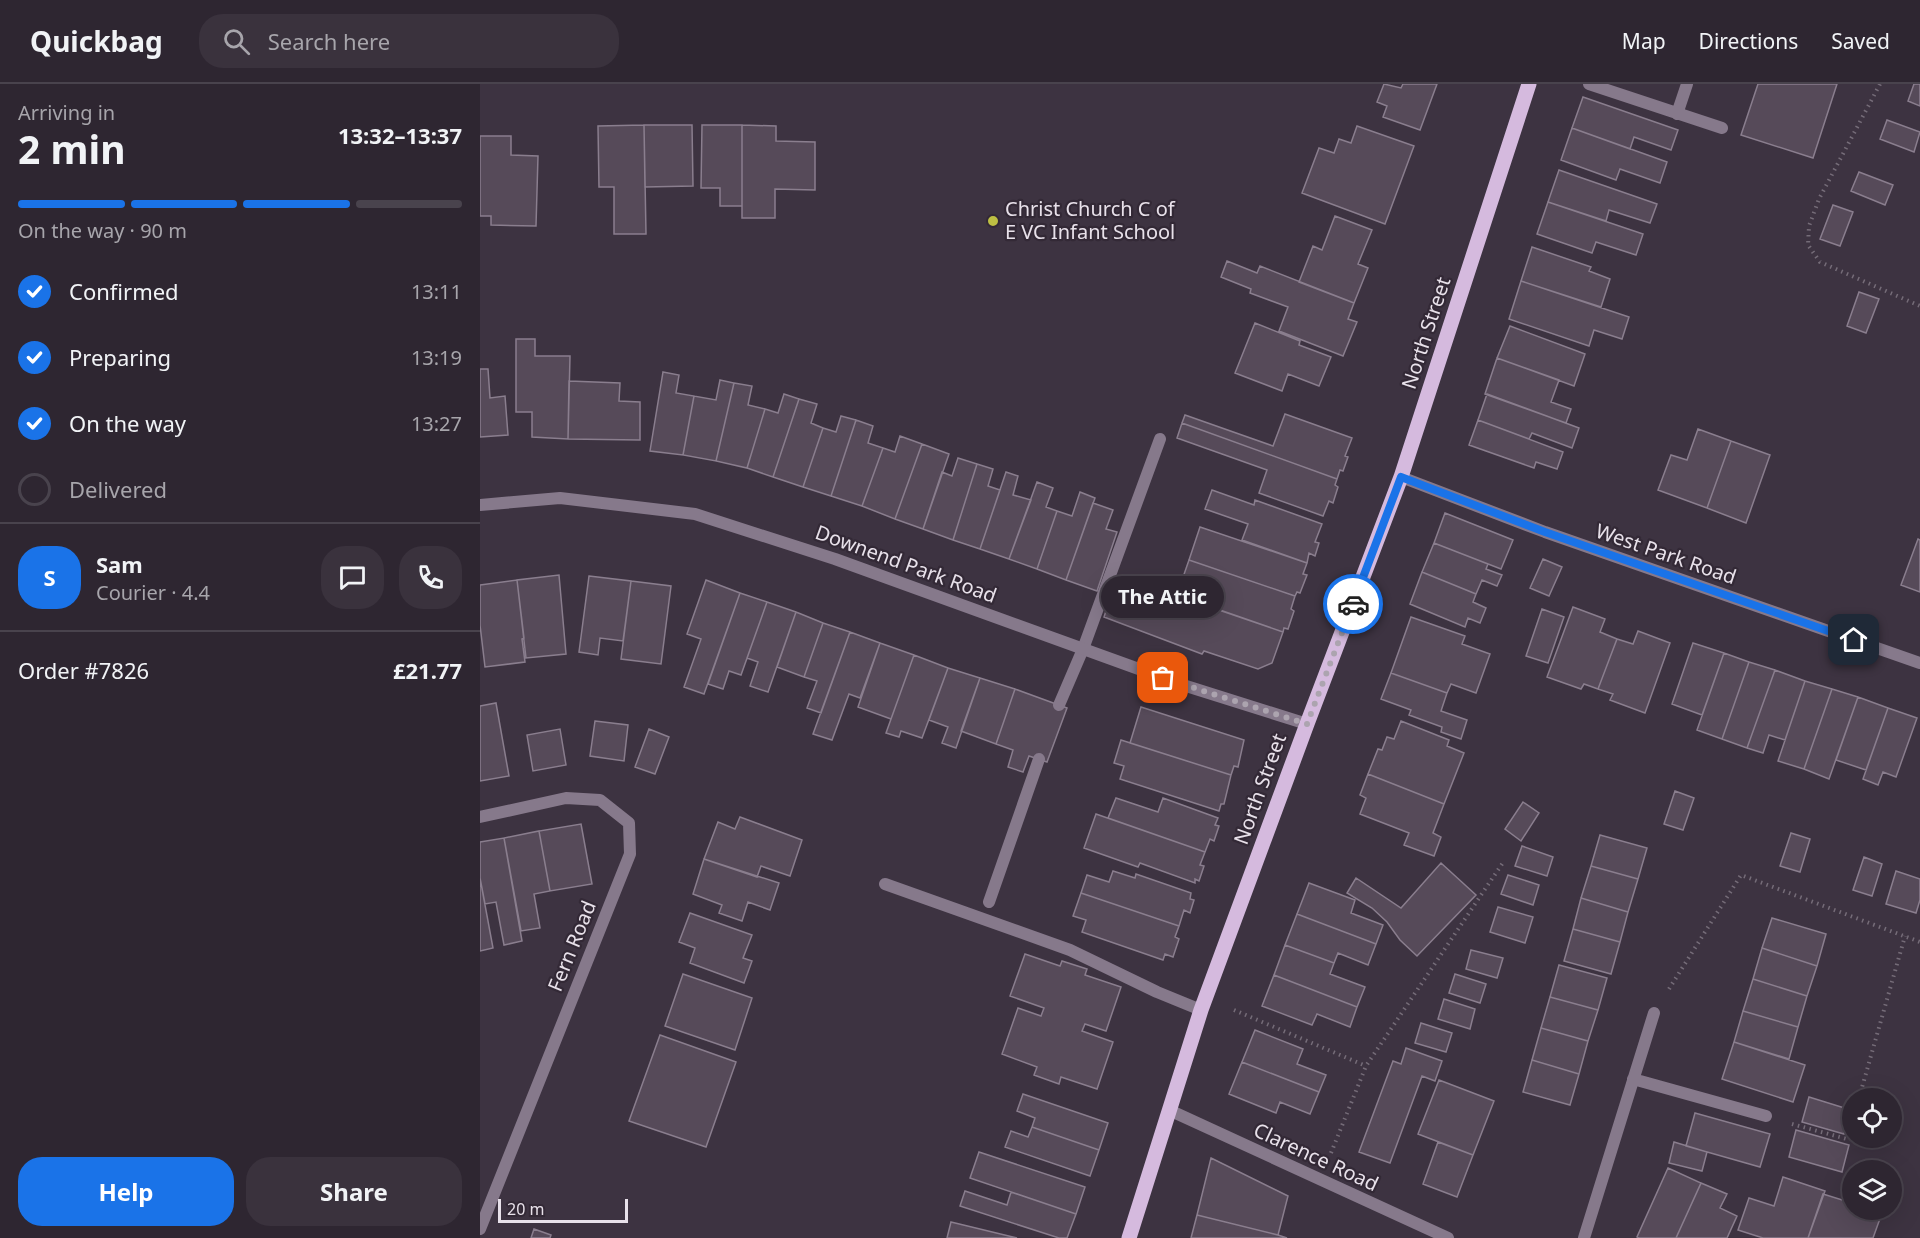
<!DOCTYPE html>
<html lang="en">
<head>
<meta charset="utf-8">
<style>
	body { margin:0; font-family:"Noto Sans",sans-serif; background:#3a323d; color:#f1f3f6; height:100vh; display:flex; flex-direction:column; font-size:22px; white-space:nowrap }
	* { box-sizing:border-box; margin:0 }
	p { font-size:20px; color:#a7a5ab }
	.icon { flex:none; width:33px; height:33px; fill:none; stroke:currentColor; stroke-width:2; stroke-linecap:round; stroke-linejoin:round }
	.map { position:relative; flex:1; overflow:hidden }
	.details { display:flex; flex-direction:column; background:#2e2631; width:480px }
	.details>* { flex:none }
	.fabs { position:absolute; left:1362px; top:1004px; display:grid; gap:12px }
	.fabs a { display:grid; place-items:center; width:60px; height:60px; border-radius:50%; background:#2e2631; box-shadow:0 6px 24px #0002,0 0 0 2px #49434d; font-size:30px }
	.scale { position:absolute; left:18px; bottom:15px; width:130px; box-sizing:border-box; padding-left:6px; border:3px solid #e8e1ea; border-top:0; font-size:16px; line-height:21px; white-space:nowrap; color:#e8e1ea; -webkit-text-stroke:4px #332936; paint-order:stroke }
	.pin { position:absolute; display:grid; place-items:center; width:51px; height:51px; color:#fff; margin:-26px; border-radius:12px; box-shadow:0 3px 9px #0006 }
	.courier { position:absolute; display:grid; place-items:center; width:60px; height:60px; margin:-30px; border:4px solid #1a73e8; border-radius:50%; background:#fff; color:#222; box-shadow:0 2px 8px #0007 }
	.bubble { position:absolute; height:42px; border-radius:21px; background:#2e2631; box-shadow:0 6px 24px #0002,0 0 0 2px #49434d; font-size:20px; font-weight:700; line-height:42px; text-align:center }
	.overview em { font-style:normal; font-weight:700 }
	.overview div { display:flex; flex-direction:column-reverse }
	.overview { display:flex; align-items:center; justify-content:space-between; height:102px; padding:0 18px }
	h1 { font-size:39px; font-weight:700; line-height:45px }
	.bar { display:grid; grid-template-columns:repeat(4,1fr); gap:9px 6px; align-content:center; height:72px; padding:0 18px }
	.bar i { height:8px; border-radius:4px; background:#49434d }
	.bar .selected { background:#1a73e8 }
	.bar p { grid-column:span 4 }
	.line { display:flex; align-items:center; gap:15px; padding:0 18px; border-top:2px solid #49434d }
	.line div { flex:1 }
	.round { display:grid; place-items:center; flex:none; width:63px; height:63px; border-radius:24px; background:#3a323d }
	ol { padding:0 18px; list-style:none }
	li { display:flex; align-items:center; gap:18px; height:66px }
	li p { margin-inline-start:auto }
	li .icon { padding:6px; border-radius:50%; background:#1a73e8; color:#fff; stroke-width:4 }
	li:last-child { color:#a7a5ab }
	li i { width:33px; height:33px; border:3px solid #49434d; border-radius:50% }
	.cta { display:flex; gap:12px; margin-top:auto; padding:12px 18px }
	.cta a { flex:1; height:69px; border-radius:24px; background:#1a73e8; color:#fff; font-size:24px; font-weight:700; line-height:69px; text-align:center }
	.cta a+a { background:#3a323d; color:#f1f3f6 }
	header { display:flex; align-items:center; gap:36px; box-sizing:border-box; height:84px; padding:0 30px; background:#2e2631; border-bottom:2px solid #49434d }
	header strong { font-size:28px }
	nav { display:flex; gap:33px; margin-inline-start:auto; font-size:21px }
	.search { width:420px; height:54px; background:#3a323d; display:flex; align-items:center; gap:15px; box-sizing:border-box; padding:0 21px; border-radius:24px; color:#a7a5ab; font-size:22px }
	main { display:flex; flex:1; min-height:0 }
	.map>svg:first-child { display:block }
</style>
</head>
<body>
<header>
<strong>Quickbag</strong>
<div class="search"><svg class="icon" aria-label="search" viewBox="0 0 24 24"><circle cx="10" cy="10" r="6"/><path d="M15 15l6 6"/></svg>Search here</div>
<nav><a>Map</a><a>Directions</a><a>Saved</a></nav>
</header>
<main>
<section class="details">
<div class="overview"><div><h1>2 min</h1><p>Arriving in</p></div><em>13:32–13:37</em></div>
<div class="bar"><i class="selected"></i><i class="selected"></i><i class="selected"></i><i></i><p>On the way · 90 m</p></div>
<ol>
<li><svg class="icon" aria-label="check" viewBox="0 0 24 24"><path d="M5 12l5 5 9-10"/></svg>Confirmed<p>13:11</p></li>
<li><svg class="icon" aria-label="check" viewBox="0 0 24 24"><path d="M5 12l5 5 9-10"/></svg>Preparing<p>13:19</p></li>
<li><svg class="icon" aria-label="check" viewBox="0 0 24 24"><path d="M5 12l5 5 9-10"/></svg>On the way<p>13:27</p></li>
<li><i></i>Delivered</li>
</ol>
<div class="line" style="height:108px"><b class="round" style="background:#1a73e8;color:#fff">S</b><div><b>Sam</b><p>Courier · 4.4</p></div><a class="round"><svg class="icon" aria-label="chat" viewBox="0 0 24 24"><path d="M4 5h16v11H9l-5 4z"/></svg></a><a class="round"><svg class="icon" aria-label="phone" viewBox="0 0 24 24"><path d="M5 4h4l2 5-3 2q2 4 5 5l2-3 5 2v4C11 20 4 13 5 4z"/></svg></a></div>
<div class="line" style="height:78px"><div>Order #7826</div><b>£21.77</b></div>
<div class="cta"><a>Help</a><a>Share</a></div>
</section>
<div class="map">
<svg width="1440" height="1154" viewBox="0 0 1440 1154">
	<rect width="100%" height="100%" fill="#3d3341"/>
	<path fill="#564a59" stroke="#8a7e8e" stroke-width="1.5" d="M904 0 921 4 923 0H957L940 46 903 33 907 22 897 18Z
		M1278 0H1357L1333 74 1261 51Z
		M1434 0H1440V22L1428 17Z
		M1103 13 1198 46 1191 66 1154 53 1150 65 1092 44Z
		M1407 36 1440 48 1434 68 1400 55Z
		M164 41H212L213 102 165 103Z
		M164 41 166 150H134V103H119L118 42Z
		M222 41H262V122H240V104H221Z
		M262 41 296 42V57L335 58V106L295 105V134H262Z
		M877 42 934 62 905 140 822 109 839 64 854 69 859 55 871 59Z
		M1092 44 1187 78 1180 99 1140 85 1136 96 1081 76Z
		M0 52H31V71L58 72 56 142 11 141V132H0Z
		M1079 86 1177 120 1170 139 1129 126 1126 137 1068 118Z
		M1379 88 1413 101 1405 121 1371 107Z
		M1068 118 1163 150 1156 171 1116 158 1112 169 1057 150Z
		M1353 121 1373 128 1360 162 1340 155Z
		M855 132 892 146 878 180 888 184 874 219 819 198 833 162 842 166Z
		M1052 163 1111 183 1109 187 1130 195 1121 223 1041 197Z
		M747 177 777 189 780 182 874 219 868 235 877 238 863 272 799 247 808 223 770 209 771 205 741 193Z
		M1041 197 1149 233 1142 255 1114 246 1109 262 1029 235Z
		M1379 208 1399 215 1386 249 1367 242Z
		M775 239 820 257 819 261 851 273 839 302 808 290 802 307 755 289Z
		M1030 242 1105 270 1094 302 1017 274Z
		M36 255H55V272H90L88 355 52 353V328H36Z
		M1017 274 1079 296 1071 318 1091 325 1086 339 1005 310Z
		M0 285H8L10 314 25 312 28 351 0 353Z
		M183 288 199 291 196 309 214 312 203 371 170 367Z
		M240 296 254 299 236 377 203 371 214 312 236 316Z
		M89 297 140 299 139 317 160 318V356L88 355Z
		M254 299 272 302 268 321 285 325 267 384 236 377Z
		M304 310 319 315 293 393 267 384 285 325 298 329Z
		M1007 310 1099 344 1092 364 1052 349 1049 355 998 336Z
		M319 315 337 320 331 339 343 344 323 403 293 393Z
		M805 330 872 354 865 372 868 373 863 387 860 386 857 395 702 339 705 331 793 362Z
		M361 332 376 336 351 412 323 403 343 344 356 348Z
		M376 336 393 342 388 359 403 364 382 422 351 412Z
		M998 336 1083 368 1077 385 1056 378 1054 384 989 361Z
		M702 339 857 395 855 401 858 403 853 419 849 417 843 432 779 409 787 386 697 354Z
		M1218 345 1251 357 1227 424 1178 406 1191 371 1207 376Z
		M420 352 442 360 415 435 382 422 403 364 415 368Z
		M1251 357 1290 371 1266 439 1227 424Z
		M442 360 469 370 443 445 415 435Z
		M478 374 497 380 473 456 443 445 462 388 472 392Z
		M497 380 513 385 508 402 520 406 500 465 473 456Z
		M526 388 538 392 533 411 551 416 529 475 500 465Z
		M557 398 573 404 566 423 577 427 557 485 529 475Z
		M732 406 774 421 775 416 842 440 835 458 839 459 835 472 829 469 827 479 762 456 768 440 725 425Z
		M600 408 615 414 586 496 557 485 577 427 592 432Z
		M613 419 633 426 626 445 637 448 617 507 586 496Z
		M965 429 1033 456 1021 485 954 459Z
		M720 443 827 479 823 490 827 491 820 509 817 508 815 512 709 476Z
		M1438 455 1440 456V508L1421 501Z
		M954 459 1008 480 1006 485 1022 491 1017 502 1002 496 996 510 942 488Z
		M1063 475 1082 483 1069 512 1050 504Z
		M709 476 815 512 811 525 814 527 808 545 804 544 803 548 737 525 741 512 701 499Z
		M942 488 996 510 993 518 1006 524 1000 539 988 534 985 543 930 520Z
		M79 491 86 570 46 574 37 496Z
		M109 492 151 497 143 557 120 554 118 571 99 568Z
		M37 496 44 554 42 555 45 578 5 583 0 541V501Z
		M226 496 260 509 224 610 204 603 221 555 207 550Z
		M636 496 693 516 695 511 803 548 792 579 778 585 724 567 722 570 624 533Z
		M151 497 191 502 181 580 141 575Z
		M260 509 287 518 261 591 249 587 243 605 228 600Z
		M287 518 316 528 288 608 270 602 278 578 267 574Z
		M1093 523 1125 535 1120 548 1137 555 1118 605 1104 600 1101 605 1067 593Z
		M1062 525 1084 533 1068 579 1046 572Z
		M316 528 343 539 324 593 297 583Z
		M931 533 985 552 982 560 1010 570 996 609 971 600 967 609 911 589Z
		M343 539 370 548 341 629 327 624 337 597 324 593Z
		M1158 547 1190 559 1165 629 1130 616 1133 610 1118 605 1137 555 1153 560Z
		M370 548 400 559 380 614 369 610 352 656 333 650Z
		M400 559 434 571 411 635 378 623Z
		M1213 559 1244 569 1222 631 1192 620Z
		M1244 569 1269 578 1242 655 1217 646Z
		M434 571 468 584 442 654 421 647 419 653 406 649Z
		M1269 578 1295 586 1267 664 1242 655Z
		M468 584 500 594 476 664 462 659 468 643 449 636Z
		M1295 586 1325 597 1305 656 1289 651 1283 669 1267 664Z
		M911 589 967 609 961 627 987 636 981 655 961 648 962 643 929 631 931 626 901 615Z
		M500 594 535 605 516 660 481 647Z
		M1325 597 1352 605 1324 685 1298 677Z
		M535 605 587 624 567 678 549 672 543 688 528 683 533 666 516 660Z
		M1352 605 1378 613 1349 695 1324 685Z
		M1378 613 1408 624 1386 686 1356 676Z
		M16 619 29 692 0 697V622Z
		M661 623 764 656 758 683 754 682 751 691 650 659Z
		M1408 624 1437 634 1416 693 1403 688 1398 701 1383 695Z
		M115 637 148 641 144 677 110 672Z
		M921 637 969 656 967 662 984 669 964 720 888 690 898 665 902 666 907 653 914 655Z
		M80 645 86 681 53 687 47 651Z
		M169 645 189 653 175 690 155 683Z
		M641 656 751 691 744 720H741L739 727 640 695 644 682 634 679Z
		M888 690 964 720 953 749 961 753 954 772 924 761 929 749 880 730 886 714 880 711Z
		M1195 707 1214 714 1203 746 1184 740Z
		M636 714 678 728 683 714 738 734 735 741 739 742 734 757 730 755 725 768 628 734Z
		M1043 718 1059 729 1041 757 1025 745Z
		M616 730 725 768 720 781 724 782 719 797 715 795V799L660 779 658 783 604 764Z
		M260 733 322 756 310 792 281 782 277 793 224 775 238 738 255 745Z
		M101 740 112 800 70 807 59 747Z
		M59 747 70 807 54 810 60 844 41 847 24 754Z
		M1311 749 1330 755 1320 788 1300 782Z
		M1120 751 1167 764 1158 795 1111 782Z
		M24 754 42 857 24 861 16 818 5 820 0 794V758Z
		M1042 762 1073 773 1067 792 1035 782Z
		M1384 773 1402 780 1392 812 1373 806Z
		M224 775 299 799 290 826 268 818 262 837 239 829 242 821 213 810Z
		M961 779 996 811 937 872 920 856 907 838 892 824 867 809 876 794 921 824Z
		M1111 782 1158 795 1148 828 1101 814Z
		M633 787 655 794 656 790 711 809 710 815 714 816 710 829 704 826 699 842 601 809 607 791 629 798Z
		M1416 787 1440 795V816L1436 829 1406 820Z
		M1028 791 1059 801 1053 821 1021 810Z
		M0 794 13 864 0 867Z
		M829 799 875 816 871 829 903 841 896 860 817 830Z
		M601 809 699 842 695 853 699 855 693 873 685 870 683 876 602 848 606 836 593 832Z
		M1101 814 1148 828 1140 858 1093 845Z
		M1018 823 1053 833 1045 859 1010 848Z
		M210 829 272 851 263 874 272 877 264 899 210 879 215 864 199 858Z
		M817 830 896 860 888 881 858 869 854 879 805 861Z
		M1292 834 1346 850 1337 882 1282 864Z
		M1093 845 1140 858 1131 890 1084 877Z
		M805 861 854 879 850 890 885 903 877 923 794 891Z
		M1282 864 1337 882 1327 912 1273 895Z
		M991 866 1023 874 1017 894 986 885Z
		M545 870 580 882 582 877 607 885 605 891 641 903 626 947 605 940 602 947 633 958 617 1005 581 993 579 1000 554 991 557 983 522 970 538 924 561 932 564 924 530 912Z
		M1079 881 1127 894 1118 926 1070 913Z
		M203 890 272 914 255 966 185 942Z
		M975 890 1006 900 1000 919 969 909Z
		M794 891 877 923 870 943 837 930 832 941 782 922Z
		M1273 895 1327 912 1318 943 1263 927Z
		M1070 913 1118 926 1108 957 1061 944Z
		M964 915 995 925 990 945 958 935Z
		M1263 927 1318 943 1309 975 1254 958Z
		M941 939 972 949 966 968 935 959Z
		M1061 944 1108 957 1099 990 1052 976Z
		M775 946 823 965 817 980 846 991 839 1008 762 978Z
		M180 951 256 978 226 1063 149 1037Z
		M1254 958 1325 981 1313 1018 1242 995Z
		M926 964 962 977 955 997 942 992 910 1079 879 1068 913 977 921 980Z
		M1052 976 1099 990 1090 1021 1043 1008Z
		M762 978 839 1008 830 1030 800 1018 796 1029 749 1010Z
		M959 996 1014 1017 993 1071 938 1050Z
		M543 1010 628 1039 619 1066 552 1043 555 1034 537 1027Z
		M1329 1013 1371 1026 1364 1050 1322 1038Z
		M1215 1029 1290 1050 1280 1083 1206 1062Z
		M552 1043 619 1066 610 1092 525 1063 531 1047 548 1053Z
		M1316 1046 1369 1061 1362 1088 1309 1073Z
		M958 1058 993 1071 977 1113 943 1100Z
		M1194 1058 1227 1068 1222 1087 1189 1079Z
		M499 1068 605 1103 596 1130 490 1094Z
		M731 1074 808 1112 798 1151 717 1131Z
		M1188 1084 1221 1099 1196 1154H1159L1157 1153Z
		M1303 1093 1345 1107 1328 1154H1283L1258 1146 1269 1114 1294 1122Z
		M1221 1099 1247 1110 1240 1124 1257 1132 1247 1154H1196Z
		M485 1107 527 1121 531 1108 596 1130 587 1154H579L480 1122Z
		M1343 1110 1372 1119V1125H1390L1402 1129 1393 1154H1328Z
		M717 1131 798 1151 807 1154H711Z
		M471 1138 537 1154H467Z
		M54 1145 71 1151 70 1154H51Z"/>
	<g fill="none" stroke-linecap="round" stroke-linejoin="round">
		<path stroke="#756c78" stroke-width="4" stroke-dasharray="1.5 4.5" stroke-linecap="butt" d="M1400 0 1339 115 1329 142 1328 161 1340 178 1440 222
			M1189 905 1261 791 1440 858
			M754 926 886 982
			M1379 1014 1425 852
			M1312 1040 1367 1055 1372 1036
			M851 1069 886 982 1024 777"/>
		<path stroke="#86798b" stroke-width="12" d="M579 621 603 565 680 355
			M405 800 590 866 677 908 721 926
			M509 818 559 675"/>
		<path stroke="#86798b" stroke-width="12" d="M1109 0 1242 44
			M1197 30 1207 0
			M921 393 1065 448 1440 579
			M0 421 80 414 215 430 355 475 703 601 827 640
			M0 733 86 714 120 716 149 739 150 770 0 1145
			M1153 995 1286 1032
			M689 1026 968 1154
			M1104 1154 1174 929"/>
		<path stroke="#d5bade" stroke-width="15" d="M649 1154 721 926 827 640 921 393 1049 0"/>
	</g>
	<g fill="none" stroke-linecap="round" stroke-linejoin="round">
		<path stroke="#aca4af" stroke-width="6" stroke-dasharray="0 10.8" d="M683 594 827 640 873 520"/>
		<path stroke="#1a73e8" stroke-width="8" d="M873 520 921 393 1065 448 1374 556"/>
	</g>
	<circle fill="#bdbf43" stroke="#332936" stroke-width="2" cx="513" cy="137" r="6"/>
	<g text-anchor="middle" stroke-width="4.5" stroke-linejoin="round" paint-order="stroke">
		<g font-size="20" fill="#e8e1ea" stroke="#332936" text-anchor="start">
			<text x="525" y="132">Christ Church C of<tspan x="525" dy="23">E VC Infant School</tspan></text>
		</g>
		<g font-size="20" fill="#e8e1ea" stroke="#332936">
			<text transform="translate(946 249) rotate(-72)" y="7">North Street</text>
			<text transform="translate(1186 470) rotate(19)" y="7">West Park Road</text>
			<text transform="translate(426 480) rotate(20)" y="7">Downend Park Road</text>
			<text transform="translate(780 705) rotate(-70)" y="7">North Street</text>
			<text transform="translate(92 862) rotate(-68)" y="7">Fern Road</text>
			<text transform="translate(836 1073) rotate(25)" y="7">Clarence Road</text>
		</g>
	</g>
</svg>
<div class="fabs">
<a><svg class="icon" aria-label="locate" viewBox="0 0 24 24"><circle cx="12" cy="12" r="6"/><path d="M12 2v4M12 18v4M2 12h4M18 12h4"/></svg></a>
<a><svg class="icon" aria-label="layers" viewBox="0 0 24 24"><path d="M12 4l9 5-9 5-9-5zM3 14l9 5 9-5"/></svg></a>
</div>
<div class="scale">20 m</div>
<div class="pin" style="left:683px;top:594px;background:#ea580c"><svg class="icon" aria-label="bag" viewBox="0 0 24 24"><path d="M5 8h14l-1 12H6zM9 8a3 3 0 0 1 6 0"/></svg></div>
<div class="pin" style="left:1374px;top:556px;background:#1f2937"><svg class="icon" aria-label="home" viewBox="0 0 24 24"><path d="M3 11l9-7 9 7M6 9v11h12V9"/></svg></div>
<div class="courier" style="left:873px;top:520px"><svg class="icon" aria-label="car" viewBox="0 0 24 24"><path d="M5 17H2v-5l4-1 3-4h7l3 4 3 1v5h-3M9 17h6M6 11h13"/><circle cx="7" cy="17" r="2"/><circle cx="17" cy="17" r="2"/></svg></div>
<div class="bubble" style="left:621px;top:492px;width:123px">The Attic</div>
</div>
</main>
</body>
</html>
